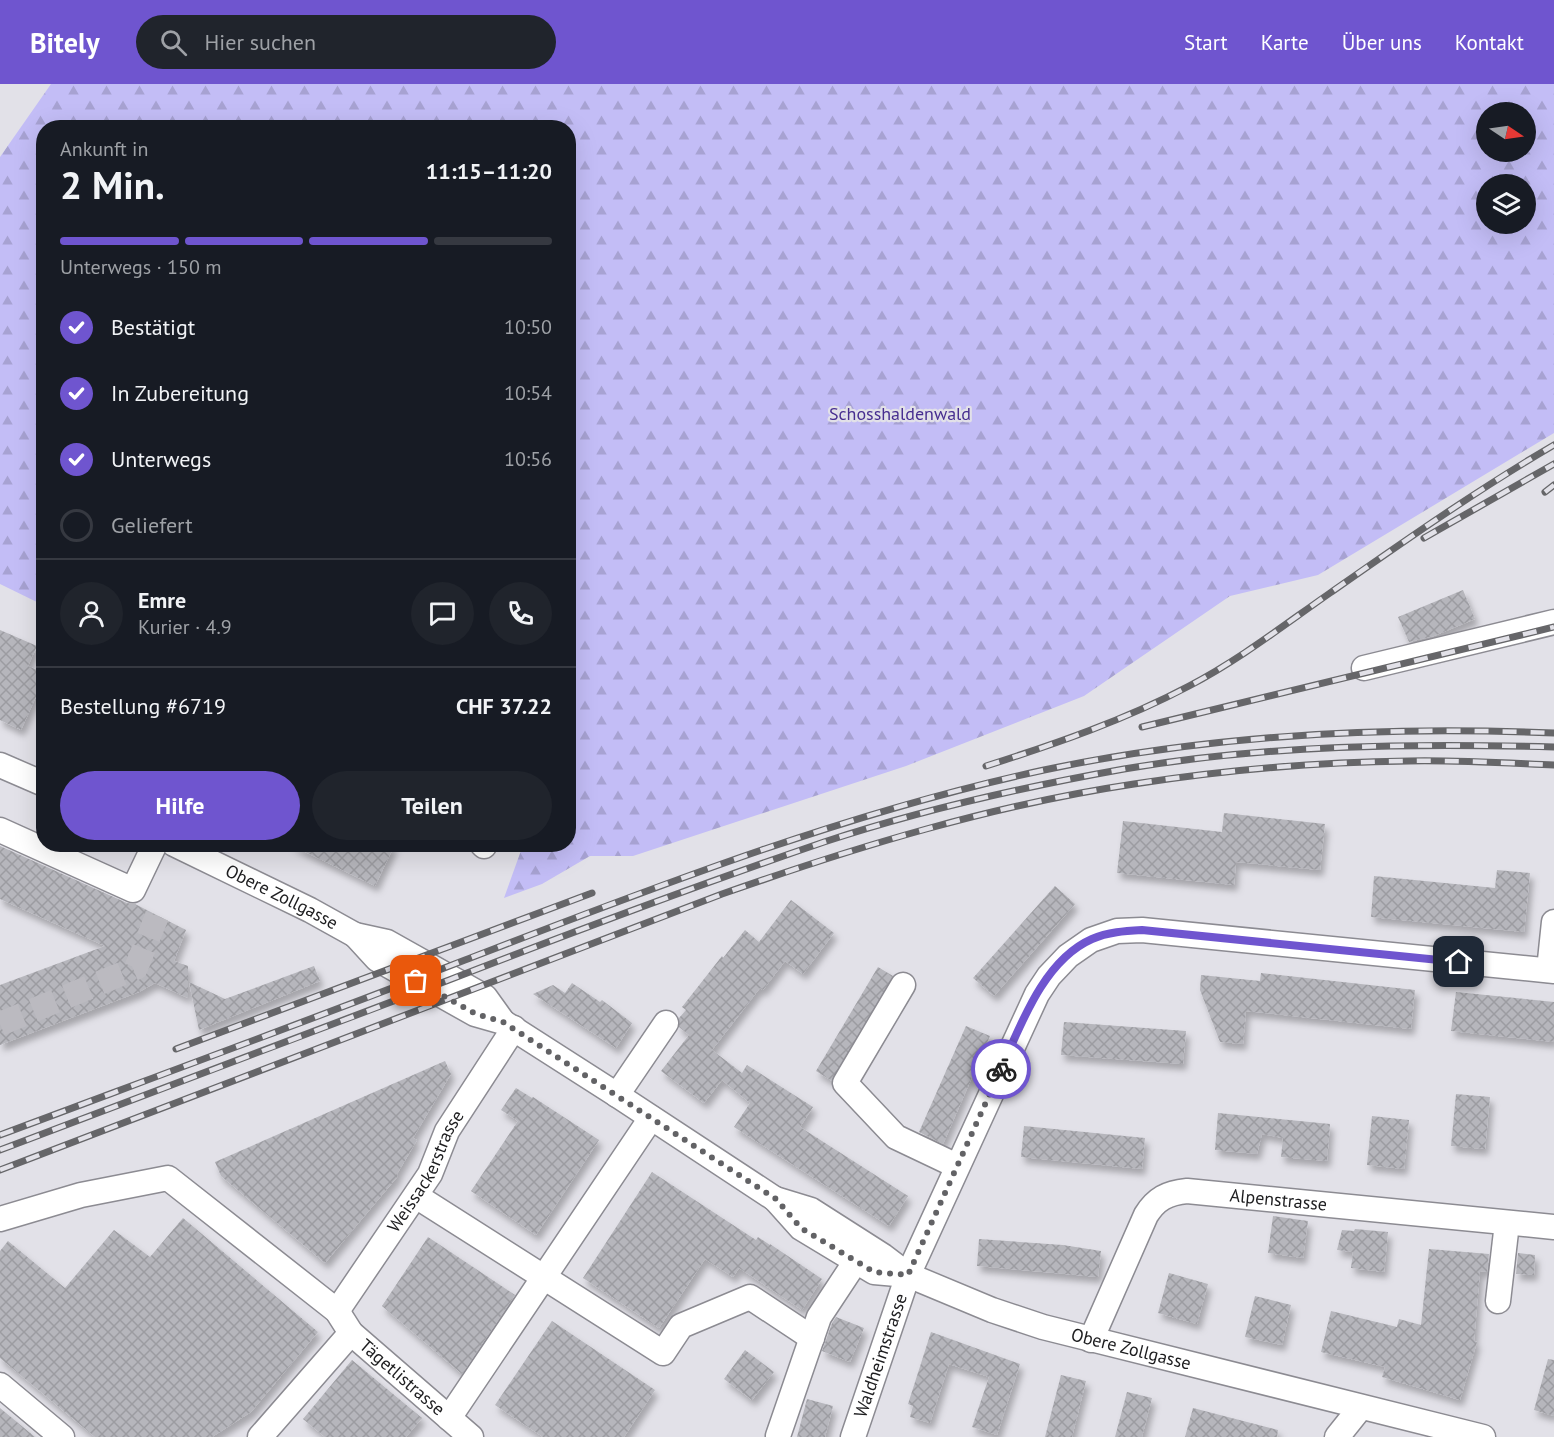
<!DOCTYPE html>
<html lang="de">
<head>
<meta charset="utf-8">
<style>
	body { margin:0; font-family:"PT Sans",sans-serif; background:#20242c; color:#f1f3f6; height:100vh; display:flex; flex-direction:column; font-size:22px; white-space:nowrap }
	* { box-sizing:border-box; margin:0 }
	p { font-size:20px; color:#9ea1a6 }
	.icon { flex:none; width:33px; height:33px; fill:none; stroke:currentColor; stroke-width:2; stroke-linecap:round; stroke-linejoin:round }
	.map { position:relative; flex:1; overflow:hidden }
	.drawer { position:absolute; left:36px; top:36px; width:540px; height:732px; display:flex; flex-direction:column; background:#171b24; border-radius:24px; box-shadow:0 6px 24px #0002 }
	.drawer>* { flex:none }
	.needle { width:39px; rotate:103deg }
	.buttons { position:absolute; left:1476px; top:18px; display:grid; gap:12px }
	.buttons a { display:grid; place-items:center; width:60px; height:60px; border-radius:50%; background:#171b24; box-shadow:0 6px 24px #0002; font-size:30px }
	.pin { position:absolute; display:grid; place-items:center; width:51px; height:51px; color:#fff; margin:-26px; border-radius:12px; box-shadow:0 3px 9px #0006 }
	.courier { position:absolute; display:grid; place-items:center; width:60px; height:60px; margin:-30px; border:4px solid #6f55cf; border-radius:50%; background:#fff; color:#222; box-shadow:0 2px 8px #0007 }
	.headline em { font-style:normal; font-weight:800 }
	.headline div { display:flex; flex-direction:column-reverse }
	.headline { display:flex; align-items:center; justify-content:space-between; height:102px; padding:0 24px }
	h1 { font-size:39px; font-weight:800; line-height:45px }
	.bar { display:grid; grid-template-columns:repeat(4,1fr); gap:9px 6px; align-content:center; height:72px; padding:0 24px }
	.bar i { height:8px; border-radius:4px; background:#363941 }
	.bar .selected { background:#6f55cf }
	.bar p { grid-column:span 4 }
	.line { display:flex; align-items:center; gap:15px; padding:0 24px; border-top:2px solid #363941 }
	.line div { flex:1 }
	.round { display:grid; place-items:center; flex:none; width:63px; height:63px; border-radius:32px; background:#20242c }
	ol { padding:0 24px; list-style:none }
	li { display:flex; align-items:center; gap:18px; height:66px }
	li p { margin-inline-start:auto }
	li .icon { padding:6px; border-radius:50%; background:#6f55cf; color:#fff; stroke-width:4 }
	li:last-child { color:#9ea1a6 }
	li i { width:33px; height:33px; border:3px solid #363941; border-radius:50% }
	.action { display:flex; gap:12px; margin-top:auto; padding:12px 24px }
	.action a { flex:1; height:69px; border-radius:36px; background:#6f55cf; color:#fff; font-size:24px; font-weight:800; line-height:69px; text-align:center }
	.action a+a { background:#20242c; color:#f1f3f6 }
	header { display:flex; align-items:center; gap:36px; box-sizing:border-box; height:84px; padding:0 30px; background:#6f55cf; color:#fff }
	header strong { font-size:28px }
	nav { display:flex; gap:33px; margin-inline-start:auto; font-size:21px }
	.search { width:420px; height:54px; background:#20242c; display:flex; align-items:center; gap:15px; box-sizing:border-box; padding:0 21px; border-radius:33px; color:#9ea1a6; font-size:22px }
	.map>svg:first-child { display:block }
</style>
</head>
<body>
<header>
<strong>Bitely</strong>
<div class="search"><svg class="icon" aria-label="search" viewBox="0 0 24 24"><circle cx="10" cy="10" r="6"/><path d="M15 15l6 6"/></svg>Hier suchen</div>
<nav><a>Start</a><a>Karte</a><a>Über uns</a><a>Kontakt</a></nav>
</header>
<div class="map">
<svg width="1554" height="1353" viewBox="0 0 1554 1353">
	<defs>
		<pattern id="forest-firs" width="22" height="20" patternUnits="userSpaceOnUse" patternTransform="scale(1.5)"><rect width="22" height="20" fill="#c3bdf6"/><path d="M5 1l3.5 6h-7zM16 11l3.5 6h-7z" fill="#a7a2d2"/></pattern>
		<pattern id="building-cross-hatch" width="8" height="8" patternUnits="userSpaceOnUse" patternTransform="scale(1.5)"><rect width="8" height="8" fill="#b6b6bc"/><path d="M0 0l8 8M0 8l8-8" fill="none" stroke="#9c9ca1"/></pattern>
		<filter id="shadow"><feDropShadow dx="3.5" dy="6" stdDeviation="3" flood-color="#0004"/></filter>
	</defs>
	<rect width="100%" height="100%" fill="#e2e1e8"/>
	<path fill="url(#forest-firs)" fill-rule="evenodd" d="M51 0H1554V349L1318 491 1230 512 1084 612 906 682 633 772H590L542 800 504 814 523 761 568 760V44H44L43 521 0 500V73ZM1486 28H1526V68H1486ZM1486 100H1526V140H1486Z"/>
	<path fill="url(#building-cross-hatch)" filter="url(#shadow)" d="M1463 506 1475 535 1434 552 1409 558 1398 533Z
		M0 546 37 562 28 582 44 589V595L21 646 0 636Z
		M1224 729 1325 740 1320 786 1236 778 1234 801 1117 789 1123 737 1222 748Z
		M289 760H395L375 802Z
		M0 762 127 819 135 820 186 846 174 877 188 882V914L155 899 139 908 0 961V901L105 862 0 815Z
		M1497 786 1530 789 1524 848 1371 833 1374 792 1495 804Z
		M1055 802 1075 820 994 912 973 894Z
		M791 816 834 849 803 890 785 877 763 906 760 904 712 966 742 989 747 981 813 1023 800 1043 908 1112 889 1142 734 1043 750 1019 722 996 704 1019 661 987 689 951 679 943V934L686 926 682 923 722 872 723 874 745 846 759 858Z
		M314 882 320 897 199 946 189 898 225 915Z
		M878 883 893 892 832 997 816 987Z
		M1261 889 1415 906 1411 945 1246 927 1243 960 1220 958 1200 906 1201 891 1260 897Z
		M572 899 600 918 602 916 632 939 616 964 533 910 553 901 565 909Z
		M1456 908 1554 918V958L1451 947Z
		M1064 938 1186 947 1183 980 1061 971Z
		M966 942 990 952 943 1060 919 1048Z
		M445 977 451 990 413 1054 417 1056 397 1090 398 1092 325 1179 221 1092 215 1078Z
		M516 1004 532 1014 533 1013 599 1056 536 1151 471 1107 518 1037 501 1026Z
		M1456 1010 1490 1013 1485 1065 1451 1062Z
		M1218 1029 1330 1040 1327 1077 1281 1073 1283 1054 1262 1050 1257 1070 1215 1066Z
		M1372 1032 1409 1036 1404 1085 1367 1081Z
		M1024 1042 1145 1054 1142 1085 1021 1073Z
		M652 1088 756 1156 758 1153 770 1161V1160L822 1195 802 1226 739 1184 733 1193 705 1175 659 1244 583 1194Z
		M1273 1132 1308 1137 1303 1174 1268 1169Z
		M183 1134 318 1248 251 1328 212 1353H95L0 1274V1167L8 1157 65 1204 114 1146 150 1173Z
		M1355 1145 1388 1148 1384 1188 1351 1184 1353 1168 1337 1166 1342 1146 1354 1147Z
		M428 1153 515 1211 462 1290 382 1222Z
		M979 1155 1063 1161 1101 1167 1098 1193 977 1182Z
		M1429 1165 1489 1170 1487 1188 1480 1187 1474 1257 1477 1258 1460 1316 1382 1293 1385 1283 1321 1268 1331 1227 1397 1243 1399 1235 1421 1241Z
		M1518 1169 1535 1171 1534 1191 1516 1190Z
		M1169 1189 1208 1200 1197 1240 1158 1229Z
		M1255 1212 1291 1221 1282 1261 1245 1253Z
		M836 1233 864 1244 850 1278 822 1267 832 1239Z
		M552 1237 655 1306 624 1353H543L495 1321Z
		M931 1248 1020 1280 997 1351 972 1343 989 1293 949 1280 930 1339 910 1333 913 1322 908 1320Z
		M745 1266 774 1288 752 1316 724 1295Z
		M1548 1275 1554 1276V1332L1534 1326Z
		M352 1276 422 1334 406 1353H325L303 1335Z
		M1061 1291 1086 1297 1072 1353H1045Z
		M1127 1308 1152 1314 1142 1353H1115Z
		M807 1315 833 1322 825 1353H797Z
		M0 1324 35 1353H0Z
		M1193 1324 1278 1346 1277 1353H1185Z"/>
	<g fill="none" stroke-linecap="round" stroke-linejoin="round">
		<path stroke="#bbbac0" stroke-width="24" stroke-dasharray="24 12" stroke-linecap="butt" d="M0 940 136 884 157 832"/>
		<g stroke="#8c8b92" stroke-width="27">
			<g id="minor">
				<path d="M1364 584 1554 538"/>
				<path d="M0 681 44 700"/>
				<path d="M0 746 133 806 155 760"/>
				<path id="s1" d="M174 760 310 826 355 851 387 858 485 913 503 938"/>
				<path d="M482 760 484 762"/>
				<path d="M355 851 377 875 475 930 503 938 617 1011 775 1115 801 1144 874 1188 908 1191"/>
				<path d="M1549 886 1554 838"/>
				<path d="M903 901 845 999 896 1053 957 1082"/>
				<path d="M617 1011 666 939"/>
				<path d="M416 1112 663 1269 681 1242 750 1213 812 1254"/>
				<path id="s2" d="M775 1115 811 1126 883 1172 908 1191 992 1226 1043 1243 1483 1353"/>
				<path id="s3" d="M0 1135 81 1111 168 1094 337 1227 351 1249 471 1353"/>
				<path d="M1498 1217 1507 1139"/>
				<path id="s4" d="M337 1227 430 1090 447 1047 514 944"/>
				<path id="s5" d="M1091 1256 1146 1131C1156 1115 1167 1109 1187 1107L1554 1143"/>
				<path d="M0 1301 62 1353"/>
				<path d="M449 1334 651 1034"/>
				<path d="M778 1352 819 1233 856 1177"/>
				<path d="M260 1353 351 1249"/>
				<path id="s6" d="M853 1353 908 1191 1037 910 1049 892 1068 872 1091 856 1117 847 1142 846 1554 887"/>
				<path d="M1337 1353 1361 1323"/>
			</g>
		</g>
		<use href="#minor" stroke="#fff" stroke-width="24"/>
		<g stroke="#666669" stroke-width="7">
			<path id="rail" d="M1545 408 1554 401
				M1424 454 1554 380
				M1142 643 1554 543
				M986 682C1055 660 1125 636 1189 602 1239 576 1284 541 1330 509 1403 458 1477 406 1554 361
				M176 965 592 809
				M0 1051C155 993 310 936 465 876 655 803 844 729 1044 686 1209 651 1385 642 1554 649
				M0 1066C150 1009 300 953 449 896 573 848 698 801 824 758 921 726 1023 703 1124 685 1266 661 1411 659 1554 663
				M0 1086 722 810C856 763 993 721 1134 700 1224 686 1317 678 1409 677 1457 676 1506 679 1554 681"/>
		</g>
		<use href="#rail" stroke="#e2e1e8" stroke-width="4.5" stroke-dasharray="14" stroke-linecap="butt"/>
	</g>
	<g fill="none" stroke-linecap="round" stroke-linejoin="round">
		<path stroke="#626265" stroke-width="6" stroke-dasharray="0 10.8" d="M416 897 476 930 503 938 776 1115 801 1144 874 1188 908 1191 1001 985"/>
		<path stroke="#6f55cf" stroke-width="8" d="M1001 985C1021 940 1044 876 1092 855 1108 848 1125 847 1142 846L1459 878"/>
	</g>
	<g text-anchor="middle" stroke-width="4.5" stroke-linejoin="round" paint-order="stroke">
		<g font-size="18" fill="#472e90" stroke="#e2e1e8">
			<text x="900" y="336">Schosshaldenwald</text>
		</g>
		<g font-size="18" fill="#1d1d1f" stroke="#e2e1e8">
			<text dy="6" stroke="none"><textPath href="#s1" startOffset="120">Obere Zollgasse</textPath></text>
			<text dy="6" stroke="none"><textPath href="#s4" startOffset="166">Weissackerstrasse</textPath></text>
			<text dy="6" stroke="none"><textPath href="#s5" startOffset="278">Alpenstrasse</textPath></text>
			<text dy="6" stroke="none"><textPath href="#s2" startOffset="390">Obere Zollgasse</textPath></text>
			<text dy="6" stroke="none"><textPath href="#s6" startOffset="86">Waldheimstrasse</textPath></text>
			<text dy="6" stroke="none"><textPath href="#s3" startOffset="482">Tägetlistrasse</textPath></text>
		</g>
	</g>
</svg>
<div class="buttons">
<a><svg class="needle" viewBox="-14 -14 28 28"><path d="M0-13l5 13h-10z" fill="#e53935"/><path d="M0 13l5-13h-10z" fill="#9ea1a6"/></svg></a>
<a><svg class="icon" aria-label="layers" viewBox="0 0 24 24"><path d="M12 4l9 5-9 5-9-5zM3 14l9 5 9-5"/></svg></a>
</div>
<div class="pin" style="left:416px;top:897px;background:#ea580c"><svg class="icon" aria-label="bag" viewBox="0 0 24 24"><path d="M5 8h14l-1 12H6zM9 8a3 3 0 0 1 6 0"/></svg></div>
<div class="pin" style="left:1459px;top:878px;background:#1f2937"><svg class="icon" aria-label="home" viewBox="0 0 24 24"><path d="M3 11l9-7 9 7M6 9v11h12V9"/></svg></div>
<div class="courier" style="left:1001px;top:985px"><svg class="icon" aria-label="bike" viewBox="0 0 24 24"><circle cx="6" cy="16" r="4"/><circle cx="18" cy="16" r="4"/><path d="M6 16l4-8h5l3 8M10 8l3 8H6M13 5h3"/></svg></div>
<section class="drawer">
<div class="headline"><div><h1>2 Min.</h1><p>Ankunft in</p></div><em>11:15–11:20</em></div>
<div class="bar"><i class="selected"></i><i class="selected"></i><i class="selected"></i><i></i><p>Unterwegs · 150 m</p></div>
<ol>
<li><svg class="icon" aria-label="check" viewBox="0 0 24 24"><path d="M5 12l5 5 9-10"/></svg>Bestätigt<p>10:50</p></li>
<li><svg class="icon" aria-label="check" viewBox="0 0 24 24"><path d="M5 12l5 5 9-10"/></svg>In Zubereitung<p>10:54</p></li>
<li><svg class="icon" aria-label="check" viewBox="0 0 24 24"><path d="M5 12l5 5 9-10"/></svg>Unterwegs<p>10:56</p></li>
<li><i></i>Geliefert</li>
</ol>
<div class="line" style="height:108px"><a class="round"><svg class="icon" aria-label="person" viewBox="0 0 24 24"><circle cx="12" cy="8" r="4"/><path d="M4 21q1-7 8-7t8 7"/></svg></a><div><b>Emre</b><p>Kurier · 4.9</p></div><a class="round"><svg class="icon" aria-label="chat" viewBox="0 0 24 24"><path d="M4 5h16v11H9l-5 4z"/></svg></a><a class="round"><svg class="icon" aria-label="phone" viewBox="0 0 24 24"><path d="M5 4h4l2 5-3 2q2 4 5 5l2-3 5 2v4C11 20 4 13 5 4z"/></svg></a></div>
<div class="line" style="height:78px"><div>Bestellung #6719</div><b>CHF 37.22</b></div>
<div class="action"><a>Hilfe</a><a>Teilen</a></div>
</section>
</div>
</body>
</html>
